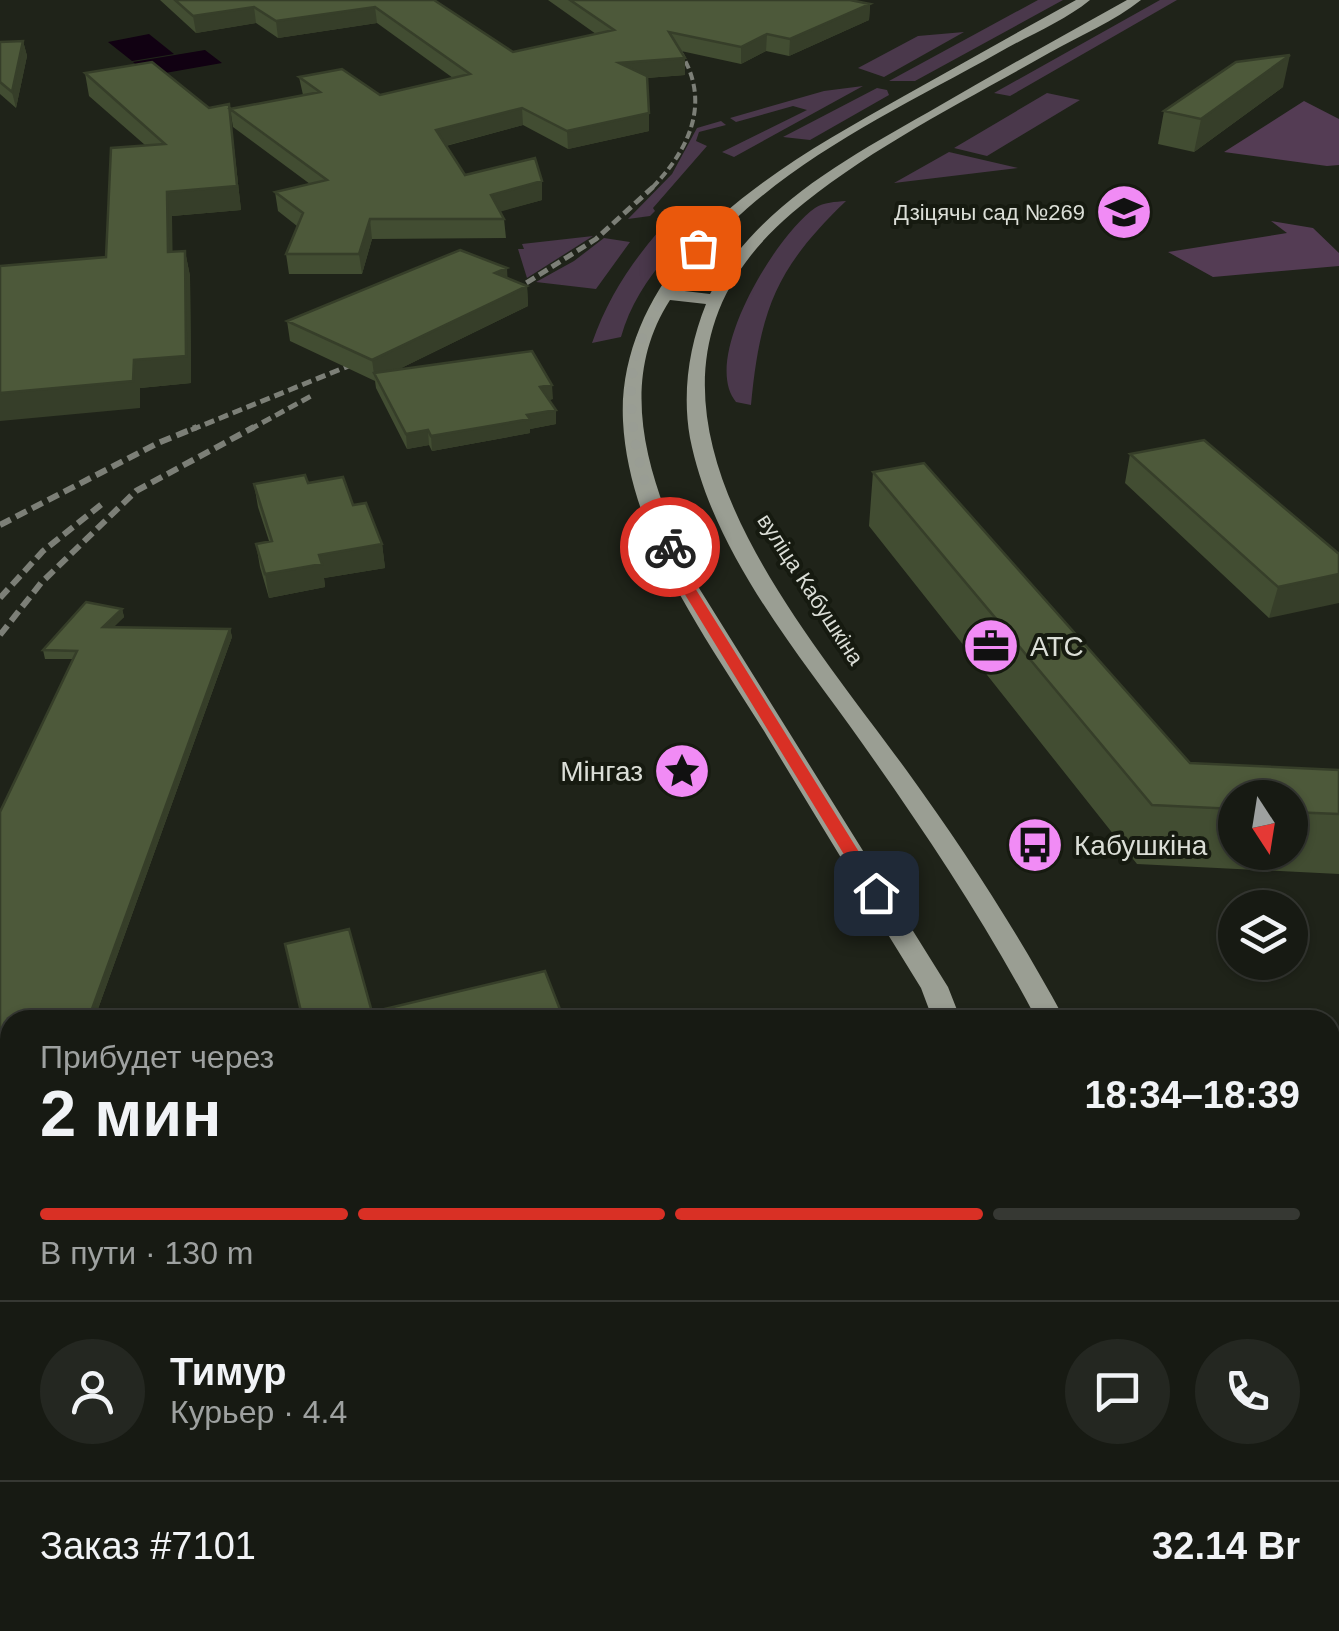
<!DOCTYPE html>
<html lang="ru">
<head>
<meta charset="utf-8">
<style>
	body { margin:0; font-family:Arial,sans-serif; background:#242721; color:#f1f3f6; height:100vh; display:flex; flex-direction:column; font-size:38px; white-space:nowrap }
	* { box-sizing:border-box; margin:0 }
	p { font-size:32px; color:#9ea1a0 }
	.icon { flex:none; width:55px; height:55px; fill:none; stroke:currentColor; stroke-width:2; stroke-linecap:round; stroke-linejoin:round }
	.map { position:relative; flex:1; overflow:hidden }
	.side { position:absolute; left:0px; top:1010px; width:1340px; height:622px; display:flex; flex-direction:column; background:#171a13; border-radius:30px 30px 0 0; box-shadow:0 2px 8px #0004,0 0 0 2px #363833 }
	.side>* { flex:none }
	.needle { width:65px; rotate:168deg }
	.fabs { position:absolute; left:1218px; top:780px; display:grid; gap:20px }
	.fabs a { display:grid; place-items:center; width:90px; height:90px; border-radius:50%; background:#171a13; box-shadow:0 2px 8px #0004,0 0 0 2px #363833; font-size:50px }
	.pin { position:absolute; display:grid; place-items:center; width:85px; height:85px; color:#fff; margin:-42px; border-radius:20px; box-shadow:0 5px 15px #0006 }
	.courier { position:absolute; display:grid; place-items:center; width:100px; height:100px; margin:-50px; border:8px solid #d93025; border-radius:50%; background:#fff; color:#222; box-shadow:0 2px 12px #0007 }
	.head em { font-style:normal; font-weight:600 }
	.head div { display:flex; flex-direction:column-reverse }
	.head { display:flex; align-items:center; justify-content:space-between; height:170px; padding:0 40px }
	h1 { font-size:65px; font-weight:600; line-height:75px }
	.bar { display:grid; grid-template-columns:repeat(4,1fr); gap:15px 10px; align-content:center; height:120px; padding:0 40px }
	.bar i { height:12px; border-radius:8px; background:#363833 }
	.bar .current { background:#d93025 }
	.bar p { grid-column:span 4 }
	.line { display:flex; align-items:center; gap:25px; padding:0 40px; border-top:2px solid #363833 }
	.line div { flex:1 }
	.round { display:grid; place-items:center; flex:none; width:105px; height:105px; border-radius:52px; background:#242721 }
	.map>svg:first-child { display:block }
</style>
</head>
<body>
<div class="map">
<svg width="1339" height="1631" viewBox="0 0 1339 1631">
	<rect width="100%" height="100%" fill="#1f2319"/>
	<path fill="#4a384b" d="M1038 0H1063L915 81H889Z
		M1160 0H1177L1010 96 994 93Z
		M964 32 884 77 858 68 918 36Z
		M863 86 734 157 722 152 807 110 793 106 736 122 730 118 824 91Z
		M877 88 887 90 889 95 810 140 783 137Z
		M1047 93 1080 100 987 156 954 148Z
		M721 121 726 125 699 132 696 141 707 146 653 208 655 211 650 216 628 219 672 174 697 128Z
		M949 152 1018 168 894 183Z
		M846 201C776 268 760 310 751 405L736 402C700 359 776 235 815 208 824 202 835 202 846 201Z
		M699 206 713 208C675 244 635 286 621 337L592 343C611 289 640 250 679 209Z
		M593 236 527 278 518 249H524L522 244Z
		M604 238 630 242 596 289 536 282 574 261Z
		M1330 1304H1339V1490L1330 1444Z"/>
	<path fill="#543c54" d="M1304 101 1339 119V165L1327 166 1224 152Z
		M1271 221 1313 228 1339 253V266L1213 277 1168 252 1287 233Z"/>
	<path fill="#110112" d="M149 34 174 54 132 61 108 42Z
		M205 50 222 63 148 76 133 62Z"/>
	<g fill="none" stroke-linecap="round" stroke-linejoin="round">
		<path fill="#5d605a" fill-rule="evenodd" d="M1330 1212H1339V1238H1330Z"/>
		<path fill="#9a9e93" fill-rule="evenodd" d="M1076 0H1090C1063 22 1027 36 998 53 884 117 748 177 676 290L710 294C759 203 852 156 939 106 1001 70 1064 35 1127 0H1141C1115 21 1079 36 1049 53 963 102 869 148 792 213 587 388 793 614 907 771 965 851 1018 933 1065 1020H1037C986 923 925 832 862 743 796 650 713 553 690 438 682 393 689 346 706 304L670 300C610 393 657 499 699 588L948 987 961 1020H933L921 988C869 904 818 820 767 736 709 641 629 537 623 421 619 342 663 268 720 217 775 168 840 132 904 96 961 64 1018 32 1076 0Z
			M1038 1622H1076V1631H1038Z
			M1162 1622H1200V1631H1162Z"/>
		<path stroke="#7c7f77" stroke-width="4" stroke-dasharray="8 4" stroke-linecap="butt" d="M629 0C705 56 720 118 651 189"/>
		<path stroke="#7c7f77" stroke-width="5" stroke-dasharray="10 5" stroke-linecap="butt" d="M501 299 596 239 653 187
			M191 430 373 356
			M249 430 313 395"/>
		<path stroke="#7c7f77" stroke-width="6" stroke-dasharray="12 6" stroke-linecap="butt" d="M0 525 158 443 197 427
			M0 598 43 551 102 504
			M0 635 41 583 136 491 254 427"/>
	</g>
	<path fill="#424d32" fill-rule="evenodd" d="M160 0H434L513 52 596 34 548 0H850L870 4 869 20 789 56 766 51 741 64 681 51 685 75 647 78 649 131 568 149 523 125 446 146 465 175 542 200 500 211 504 219 506 238 372 239 362 274H289L286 254 297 226 278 211 275 192 310 184 233 127 230 109 303 95 299 77 380 95 453 78 377 23 278 38 256 23 196 33Z
		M23 41 27 56 16 108 0 94V42Z
		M85 73 209 108 229 104 241 210 172 216V252L185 251 190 276 191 383 140 388V408L106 257 145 145 89 96Z
		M1283 87 1194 152 1158 144 1164 111Z
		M508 278 527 286 528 306 397 370 553 399 549 400 556 424 530 429V433L432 451 429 445 407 449 376 388 375 381 290 341 287 321Z
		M1130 454 1339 554 1269 618 1125 483Z
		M873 472 1190 763 1339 770V874L1137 864 869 526ZM1235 798H1290V852H1235Z
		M308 483 353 505 382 544 385 568 324 578 325 587 269 598 260 567 256 544 269 541 258 507 254 484Z
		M122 609 124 617 113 627 230 629 232 637 94 1020H10V1365L0 1366V812L73 659H45L43 650Z
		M0 1414H10V1464H0Z"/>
	<path fill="#363e29" d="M870 4 869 20 789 56 790 39Z
		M254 7 256 23 196 33 193 16Z
		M375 7 377 23 278 38 276 21Z
		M767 34 766 51 741 64V47Z
		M23 41 27 56 16 108 12 92Z
		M1290 55 1283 87 1194 152 1201 119Z
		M685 58V75L619 80V63Z
		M229 104 241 210 172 216 173 278 168 252 167 192Z
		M522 108 523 125 437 148 436 130Z
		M649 113V131L568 149 567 131Z
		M542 181V200L492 214 491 195Z
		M370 219 372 239 362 274 359 254Z
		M185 251 190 276 191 383 140 388V408L0 421V393L134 360Z
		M507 268 508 288 495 273Z
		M527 286 528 306 377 380 374 373 375 381 372 360Z
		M552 385 553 399 541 401 540 387Z
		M556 410V424L530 429V433L432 451 431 436Z
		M428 430 429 445 407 449 406 434Z
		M382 544 385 568 324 578 325 587 269 598 265 574 319 555Z
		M1339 574V603L1269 618 1278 587Z
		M122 609 124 617 105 636 103 627Z
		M230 629 232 637 94 1020H88Z
		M561 1012 562 1020H530Z"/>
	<path fill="#4d593a" stroke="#363e29" stroke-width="2.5" d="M175 0H434L513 52 614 30 570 0H850L870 4 790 39 767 34 741 47 669 32 685 58 619 63 647 76 649 113 567 131 522 108 436 130 465 175 535 158 542 181 491 195 504 219H370L359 254H286L303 213 275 192 327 180 230 109 320 92 299 77 342 69 380 95 470 74 375 7 276 21 254 7 193 16Z
		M23 41 12 92 0 82V42Z
		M1290 55 1201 119 1164 111 1236 62Z
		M152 62 209 108 229 104 237 186 167 192 168 252 185 251 186 356 134 360 133 381 0 393V266L106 257 111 148 165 144 85 73Z
		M460 250 507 268 495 273 527 286 372 360 287 321Z
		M532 351 552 385 540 387 556 410 527 415 530 419 431 436 428 430 406 434 374 373Z
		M1204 440 1339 554V574L1278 587 1130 454Z
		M924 463 1190 763 1339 770V814L1290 812V798H1235V809L1152 805 873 472Z
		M305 475 308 483 343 477 353 505 366 503 382 544 319 555 322 564 265 574 256 544 272 541 254 484Z
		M86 602 122 609 103 627 230 629 88 1020H10V1356L0 1357V812L77 651 43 650Z
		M349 929 372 1012 545 971 561 1012 530 1020H303L285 944Z
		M0 1414H10V1456H0Z"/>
	<path fill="#d93025" d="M665 544 676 547 695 588 882 889V897H870L681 588Z"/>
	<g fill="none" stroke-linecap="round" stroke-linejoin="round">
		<path stroke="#999d94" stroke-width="10" stroke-dasharray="0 18" d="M670 547C644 492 617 406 639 346 652 310 676 278 698 248"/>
	</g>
	<defs>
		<g id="school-disc" transform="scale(2.875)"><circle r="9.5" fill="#f18bf5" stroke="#161a10"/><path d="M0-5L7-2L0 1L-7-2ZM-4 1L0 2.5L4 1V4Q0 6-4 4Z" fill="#111"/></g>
		<g id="office-disc" transform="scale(2.875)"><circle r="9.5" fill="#f18bf5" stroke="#161a10"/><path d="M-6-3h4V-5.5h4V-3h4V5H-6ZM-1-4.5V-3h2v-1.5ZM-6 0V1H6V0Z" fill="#111"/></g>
		<g id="sight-disc" transform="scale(2.875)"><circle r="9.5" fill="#f18bf5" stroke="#161a10"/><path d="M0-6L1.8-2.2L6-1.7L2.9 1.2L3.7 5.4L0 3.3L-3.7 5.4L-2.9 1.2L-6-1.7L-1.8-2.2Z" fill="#111"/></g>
		<g id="bus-disc" transform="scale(2.875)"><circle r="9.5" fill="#f18bf5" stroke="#161a10"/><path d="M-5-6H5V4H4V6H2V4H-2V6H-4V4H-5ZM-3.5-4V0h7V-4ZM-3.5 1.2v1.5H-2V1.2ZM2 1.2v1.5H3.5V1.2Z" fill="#111"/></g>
	</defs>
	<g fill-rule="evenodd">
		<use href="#school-disc" x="1124" y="212"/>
		<use href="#office-disc" x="991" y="646"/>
		<use href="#sight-disc" x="682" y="771"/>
		<use href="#bus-disc" x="1035" y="845"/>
	</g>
	<g text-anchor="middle" stroke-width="8" stroke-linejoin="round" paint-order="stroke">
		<g font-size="22" fill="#dbded7" stroke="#161a10" text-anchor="end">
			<text x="1085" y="220">Дзіцячы сад №269</text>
		</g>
		<g font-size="22" fill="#dbded7" stroke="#161a10">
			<text transform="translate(811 589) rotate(57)" y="8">вуліца Кабушкіна</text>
		</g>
		<g font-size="28" fill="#dbded7" stroke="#161a10" text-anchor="start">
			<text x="1030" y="656">АТС</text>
			<text x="643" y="781" text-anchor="end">Мінгаз</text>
			<text x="1074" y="855">Кабушкіна</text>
		</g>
	</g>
</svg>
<div class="fabs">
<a><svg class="needle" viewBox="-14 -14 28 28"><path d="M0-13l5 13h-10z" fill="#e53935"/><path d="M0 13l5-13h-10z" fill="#9ea1a0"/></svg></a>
<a><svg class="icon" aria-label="layers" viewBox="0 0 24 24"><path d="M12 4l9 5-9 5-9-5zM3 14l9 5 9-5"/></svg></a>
</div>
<div class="pin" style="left:698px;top:248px;background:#ea580c"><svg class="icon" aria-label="bag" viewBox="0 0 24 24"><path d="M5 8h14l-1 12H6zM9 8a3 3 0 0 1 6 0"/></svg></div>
<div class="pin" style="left:876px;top:893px;background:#1f2937"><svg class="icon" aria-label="home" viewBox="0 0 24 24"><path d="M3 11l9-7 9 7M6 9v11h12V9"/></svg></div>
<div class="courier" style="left:670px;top:547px"><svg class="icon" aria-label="bike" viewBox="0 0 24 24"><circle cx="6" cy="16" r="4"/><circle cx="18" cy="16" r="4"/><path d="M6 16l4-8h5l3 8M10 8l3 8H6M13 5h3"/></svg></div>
<section class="side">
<div class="head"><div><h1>2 мин</h1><p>Прибудет через</p></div><em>18:34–18:39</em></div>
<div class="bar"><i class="current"></i><i class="current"></i><i class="current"></i><i></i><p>В пути · 130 m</p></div>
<div class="line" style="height:180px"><a class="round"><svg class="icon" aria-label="person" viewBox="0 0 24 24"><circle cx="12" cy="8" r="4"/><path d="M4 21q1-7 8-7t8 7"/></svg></a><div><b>Тимур</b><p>Курьер · 4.4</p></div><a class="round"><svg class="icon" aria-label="chat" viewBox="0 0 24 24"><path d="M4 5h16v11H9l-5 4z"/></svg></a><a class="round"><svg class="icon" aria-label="phone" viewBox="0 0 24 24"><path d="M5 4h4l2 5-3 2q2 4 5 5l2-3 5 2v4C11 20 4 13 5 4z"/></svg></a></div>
<div class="line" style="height:130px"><div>Заказ #7101</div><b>32.14 Br</b></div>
</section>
</div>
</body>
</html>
